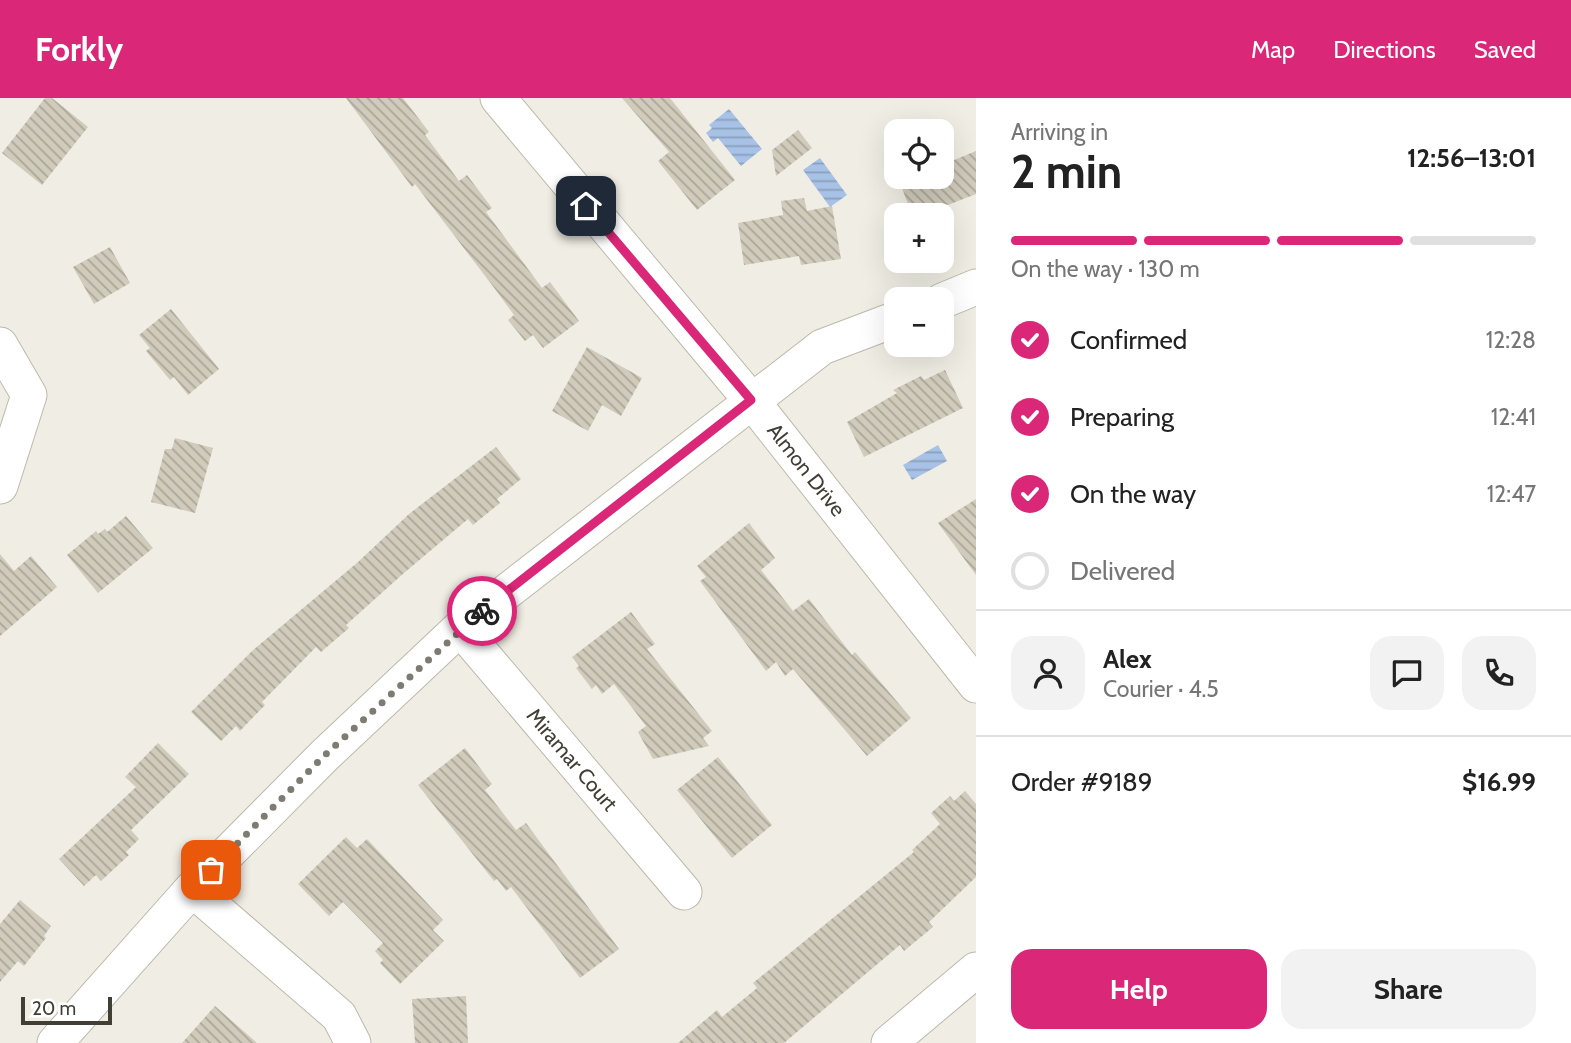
<!DOCTYPE html>
<html lang="en">
<head>
<meta charset="utf-8">
<style>
	body { margin:0; font-family:Cabin,sans-serif; background:#f2f2f2; color:#222; height:100vh; display:flex; flex-direction:column; font-size:26px; white-space:nowrap }
	* { box-sizing:border-box; margin:0 }
	p { font-size:23px; color:#767676 }
	.icon { flex:none; width:38px; height:38px; fill:none; stroke:currentColor; stroke-width:2; stroke-linecap:round; stroke-linejoin:round }
	.map { position:relative; flex:1; overflow:hidden }
	.sheet { display:flex; flex-direction:column; background:#fff; width:595px }
	.sheet>* { flex:none }
	.buttons { position:absolute; left:884px; top:21px; display:grid; gap:14px }
	.buttons a { display:grid; place-items:center; width:70px; height:70px; border-radius:14px; background:#fff; box-shadow:0 7px 28px #0002; font-size:35px }
	.scale { position:absolute; left:21px; bottom:18px; width:91px; box-sizing:border-box; padding-left:7px; border:4px solid #413e35; border-top:0; font-size:19px; line-height:24px; white-space:nowrap; color:#413e35; -webkit-text-stroke:5px #fff; paint-order:stroke }
	.pin { position:absolute; display:grid; place-items:center; width:60px; height:60px; color:#fff; margin:-30px; border-radius:14px; box-shadow:0 4px 10px #0006 }
	.courier { position:absolute; display:grid; place-items:center; width:70px; height:70px; margin:-35px; border:5px solid #db2777; border-radius:50%; background:#fff; color:#222; box-shadow:0 2px 9px #0007 }
	.summary em { font-style:normal; font-weight:800 }
	.summary div { display:flex; flex-direction:column-reverse }
	.summary { display:flex; align-items:center; justify-content:space-between; height:119px; padding:0 35px }
	h1 { font-size:46px; font-weight:800; line-height:52px }
	.bar { display:grid; grid-template-columns:repeat(4,1fr); gap:10px 7px; align-content:center; height:84px; padding:0 35px }
	.bar i { height:9px; border-radius:5px; background:#e0e0e0 }
	.bar .on { background:#db2777 }
	.bar p { grid-column:span 4 }
	.line { display:flex; align-items:center; gap:18px; padding:0 35px; border-top:2px solid #e0e0e0 }
	.line div { flex:1 }
	.round { display:grid; place-items:center; flex:none; width:74px; height:74px; border-radius:21px; background:#f2f2f2 }
	ol { padding:0 35px; list-style:none }
	li { display:flex; align-items:center; gap:21px; height:77px }
	li p { margin-inline-start:auto }
	li .icon { padding:7px; border-radius:50%; background:#db2777; color:#fff; stroke-width:4 }
	li:last-child { color:#767676 }
	li i { width:38px; height:38px; border:4px solid #e0e0e0; border-radius:50% }
	.cta { display:flex; gap:14px; margin-top:auto; padding:14px 35px }
	.cta a { flex:1; height:80px; border-radius:21px; background:#db2777; color:#fff; font-size:28px; font-weight:800; line-height:80px; text-align:center }
	.cta a+a { background:#f2f2f2; color:#222 }
	header { display:flex; align-items:center; gap:42px; box-sizing:border-box; height:98px; padding:0 35px; background:#db2777; color:#fff }
	header strong { font-size:33px }
	nav { display:flex; gap:38px; margin-inline-start:auto; font-size:24px }
	main { display:flex; flex:1; min-height:0 }
	.map>svg:first-child { display:block }
</style>
</head>
<body>
<header>
<strong>Forkly</strong>
<nav><a>Map</a><a>Directions</a><a>Saved</a></nav>
</header>
<main>
<div class="map">
<svg width="976" height="945" viewBox="0 0 976 945">
	<defs>
		<pattern id="water-rules" width="6" height="5" patternUnits="userSpaceOnUse" patternTransform="scale(1.75)"><rect width="6" height="5" fill="#a7c2e6"/><path d="M0 2.5h6" fill="none" stroke="#8a9fbb"/></pattern>
		<pattern id="building-back-hatch" width="6" height="6" patternUnits="userSpaceOnUse" patternTransform="scale(1.75)"><rect width="6" height="6" fill="#d0cbbb"/><path d="M-1 5l2 2M0 0l6 6M5-1l2 2" fill="none" stroke="#aaa699"/></pattern>
	</defs>
	<rect width="100%" height="100%" fill="#f0eee4"/>
	<path fill="url(#water-rules)" d="M729 11 762 51 741 68 718 40 713 44 706 35 712 30 709 27Z
		M820 60 847 97 830 109 803 72Z
		M938 347 947 363 912 382 903 367Z"/>
	<path fill="url(#building-back-hatch)" d="M45 0H52L88 29 42 87 2 55Z
		M346 0H403L429 34 425 37 459 83 467 77 492 110 486 114 542 190 550 184 579 223 543 250 533 237 525 243 508 222 514 217 495 191 415 86 412 89Z
		M622 0H670L735 82 697 112 658 63 669 54Z
		M798 32 812 50 776 78 772 52Z
		M976 53V96L922 117H912L898 79H942V67Z
		M804 100 807 113 832 108 841 161 801 167 799 158 744 167 738 125 783 117 781 103Z
		M110 149 130 185 94 206 73 169Z
		M171 211 219 271 188 297 174 279 170 282 146 253 150 250 139 237Z
		M587 249 642 280 621 318 602 307 588 333 552 313Z
		M945 272 963 310 864 359 847 324 897 295 893 292 921 278 924 282Z
		M175 340 213 350 195 415 151 404 165 351H172Z
		M496 349 521 381 497 401 500 405 473 427 468 421 404 475 346 527 349 530 321 554 316 549 262 604 265 607 240 633 236 628 221 643 191 614 252 553 358 464 409 416Z
		M976 401V477L938 425Z
		M126 418 153 450 98 495 67 457 96 433 98 436 105 431 107 434Z
		M749 425 775 460 761 472 793 513 809 501 852 557 855 554 911 620 867 658 793 571 785 578 776 564 766 573 700 483 706 479 697 468Z
		M0 456 14 473 31 458 57 489 0 538Z
		M631 514 655 546 647 551 712 633 703 640 709 648 653 661 638 634 646 628 614 586 602 596 596 587 592 591 576 570 579 568 572 559Z
		M158 645 189 676 131 732 139 741 126 754 129 757 101 783 96 777 84 788 59 761 136 689 125 679Z
		M465 650 492 686 485 692 516 732 526 725 619 851 580 880 511 789 506 793 497 781 494 783 418 687Z
		M718 659 772 727 732 760 677 692Z
		M965 693 976 706V779L929 824 933 829 904 853 900 847 784 945H678L717 912 722 919 757 890 753 885 914 754 912 752 940 726 931 715 950 698 954 703Z
		M346 739 357 750 367 741 443 822 433 832 444 843 400 886 380 865 383 862 375 853 383 845 343 804 329 818 298 786Z
		M20 802 51 828 44 838 46 840 24 868 18 863 0 884V826Z
		M466 898 468 945H415L412 901Z
		M215 908 257 945H182Z"/>
	<g fill="none" stroke-linecap="round" stroke-linejoin="round">
		<g stroke="#bdb9ab" stroke-width="37">
			<g id="minor">
				<path id="s1" d="M498 0 751 302 976 587"/>
				<path d="M942 203 976 189"/>
				<path d="M0 247 29 297 0 388"/>
				<path id="s2" d="M460 530 684 794"/>
				<path d="M192 791 339 918 353 945"/>
				<path d="M55 945 192 791 325 657 460 530 822 249 896 221"/>
				<path d="M889 945 976 872"/>
			</g>
		</g>
		<use href="#minor" stroke="#fff" stroke-width="35"/>
	</g>
	<g fill="none" stroke-linecap="round" stroke-linejoin="round">
		<path stroke="#7e7c72" stroke-width="7" stroke-dasharray="0 12.6" d="M211 772 325 657 482 513"/>
		<path stroke="#db2777" stroke-width="9" d="M482 513 751 302 586 108"/>
	</g>
	<g text-anchor="middle" stroke-width="5" stroke-linejoin="round" paint-order="stroke">
		<g font-size="21" fill="#413e35" stroke="#fff">
			<text dy="7" stroke="none"><textPath href="#s1" startOffset="483">Almon Drive</textPath></text>
			<text dy="7" stroke="none"><textPath href="#s2" startOffset="173">Miramar Court</textPath></text>
		</g>
	</g>
</svg>
<div class="buttons">
<a><svg class="icon" aria-label="locate" viewBox="0 0 24 24"><circle cx="12" cy="12" r="6"/><path d="M12 2v4M12 18v4M2 12h4M18 12h4"/></svg></a>
<a>+</a>
<a>−</a>
</div>
<div class="scale">20 m</div>
<div class="pin" style="left:211px;top:772px;background:#ea580c"><svg class="icon" aria-label="bag" viewBox="0 0 24 24"><path d="M5 8h14l-1 12H6zM9 8a3 3 0 0 1 6 0"/></svg></div>
<div class="pin" style="left:586px;top:108px;background:#1f2937"><svg class="icon" aria-label="home" viewBox="0 0 24 24"><path d="M3 11l9-7 9 7M6 9v11h12V9"/></svg></div>
<div class="courier" style="left:482px;top:513px"><svg class="icon" aria-label="bike" viewBox="0 0 24 24"><circle cx="6" cy="16" r="4"/><circle cx="18" cy="16" r="4"/><path d="M6 16l4-8h5l3 8M10 8l3 8H6M13 5h3"/></svg></div>
</div>
<section class="sheet">
<div class="summary"><div><h1>2 min</h1><p>Arriving in</p></div><em>12:56–13:01</em></div>
<div class="bar"><i class="on"></i><i class="on"></i><i class="on"></i><i></i><p>On the way · 130 m</p></div>
<ol>
<li><svg class="icon" aria-label="check" viewBox="0 0 24 24"><path d="M5 12l5 5 9-10"/></svg>Confirmed<p>12:28</p></li>
<li><svg class="icon" aria-label="check" viewBox="0 0 24 24"><path d="M5 12l5 5 9-10"/></svg>Preparing<p>12:41</p></li>
<li><svg class="icon" aria-label="check" viewBox="0 0 24 24"><path d="M5 12l5 5 9-10"/></svg>On the way<p>12:47</p></li>
<li><i></i>Delivered</li>
</ol>
<div class="line" style="height:126px"><a class="round"><svg class="icon" aria-label="person" viewBox="0 0 24 24"><circle cx="12" cy="8" r="4"/><path d="M4 21q1-7 8-7t8 7"/></svg></a><div><b>Alex</b><p>Courier · 4.5</p></div><a class="round"><svg class="icon" aria-label="chat" viewBox="0 0 24 24"><path d="M4 5h16v11H9l-5 4z"/></svg></a><a class="round"><svg class="icon" aria-label="phone" viewBox="0 0 24 24"><path d="M5 4h4l2 5-3 2q2 4 5 5l2-3 5 2v4C11 20 4 13 5 4z"/></svg></a></div>
<div class="line" style="height:91px"><div>Order #9189</div><b>$16.99</b></div>
<div class="cta"><a>Help</a><a>Share</a></div>
</section>
</main>
</body>
</html>
